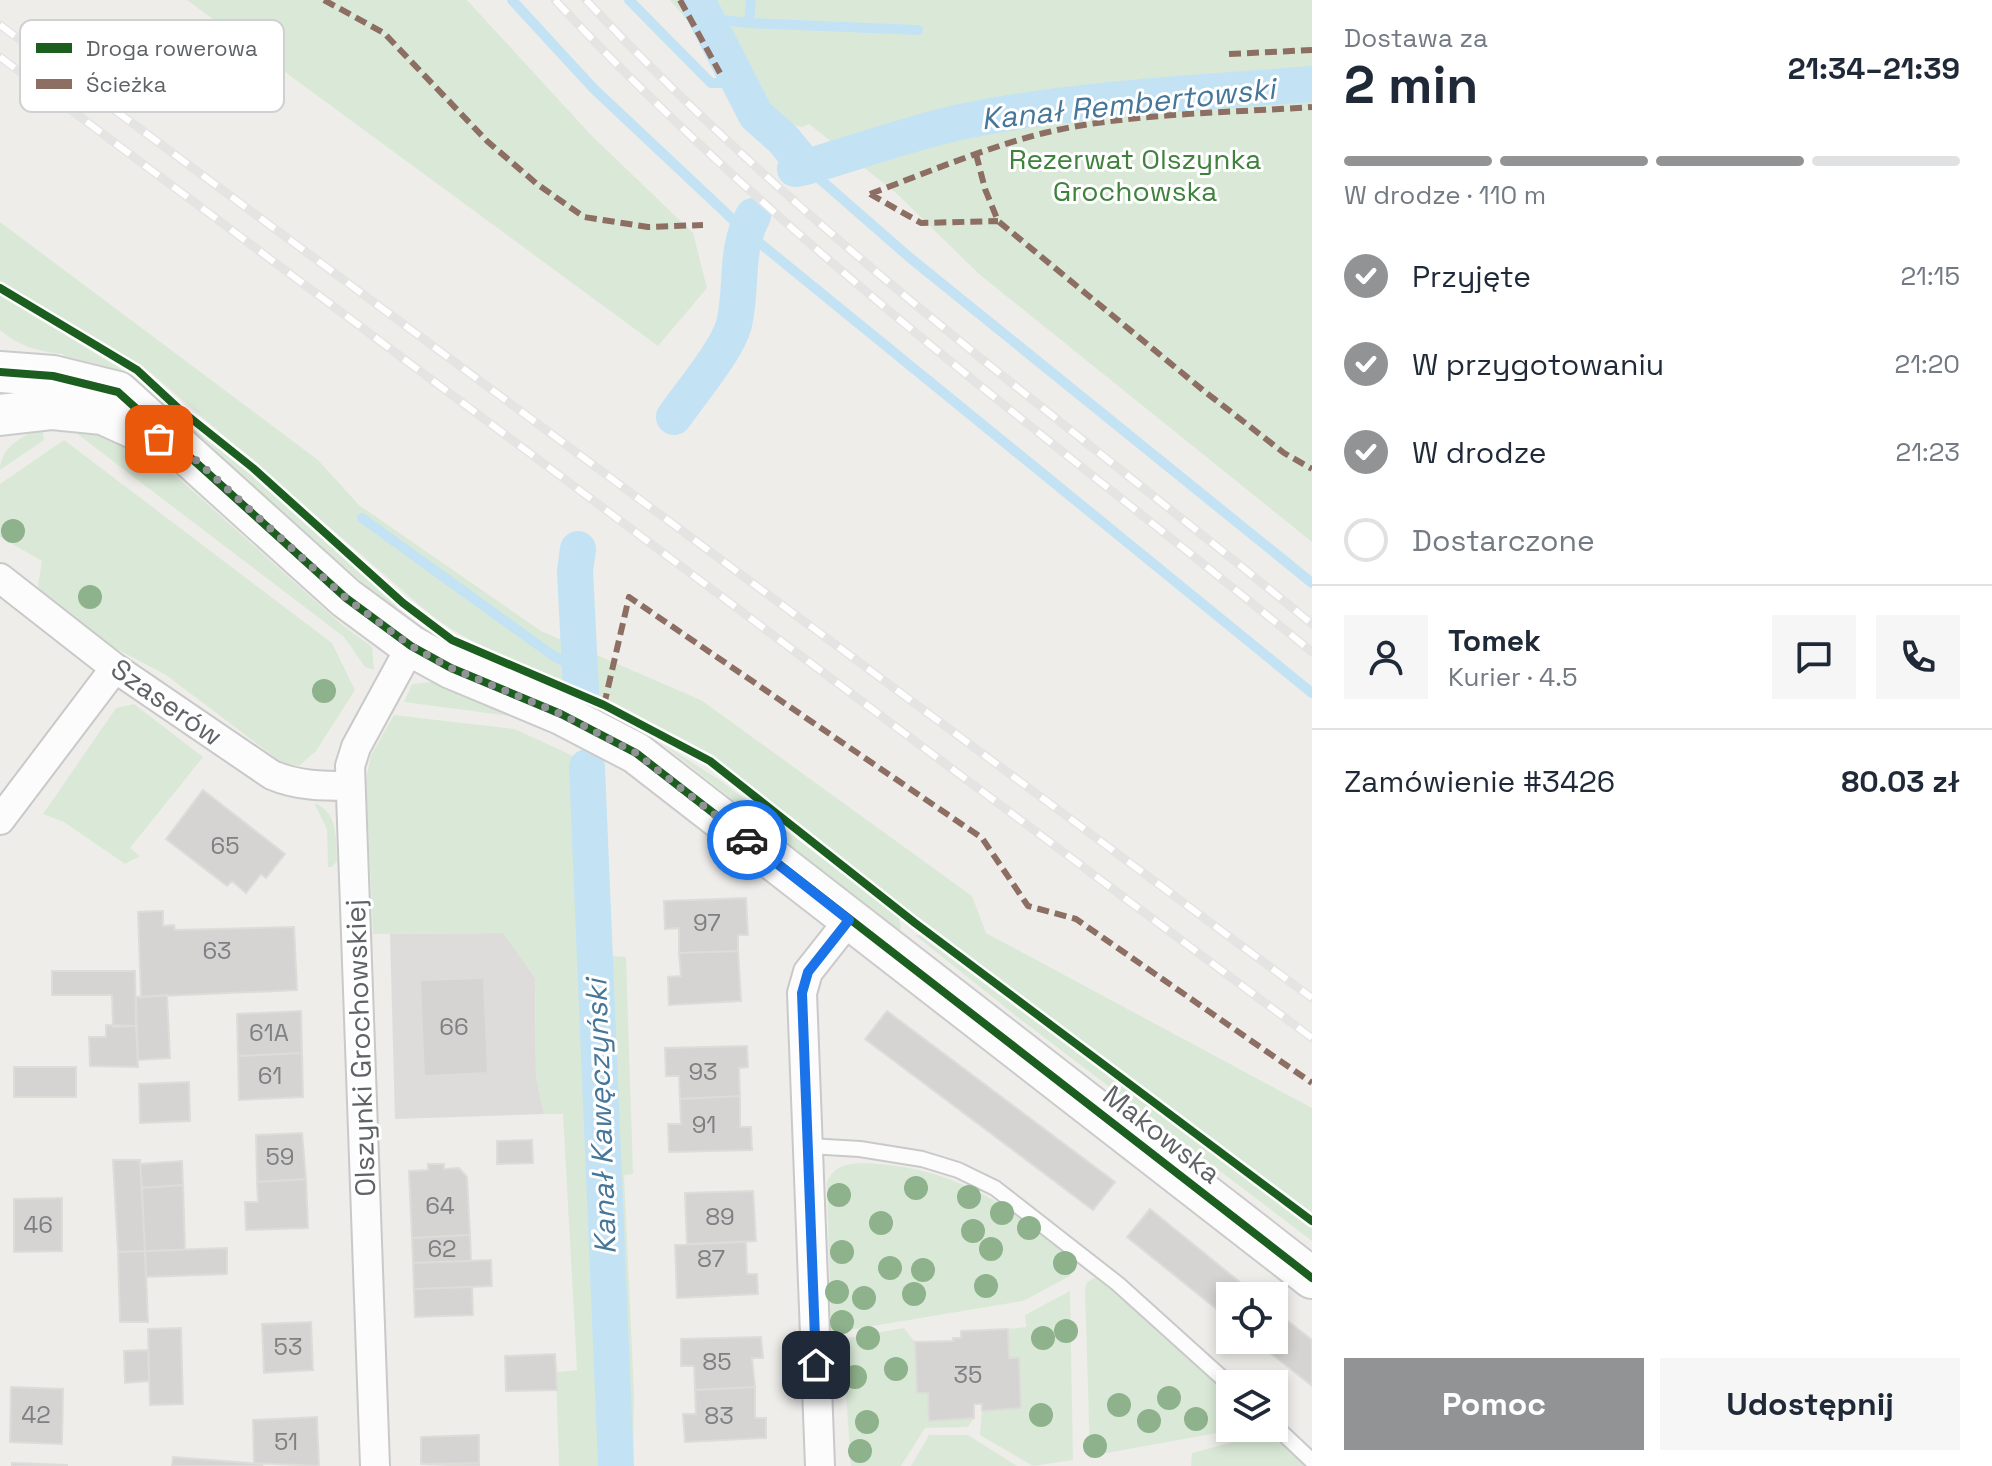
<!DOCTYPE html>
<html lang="pl">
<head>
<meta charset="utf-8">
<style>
	body { margin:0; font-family:"Space Grotesk",sans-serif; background:#f6f6f7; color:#1f2937; height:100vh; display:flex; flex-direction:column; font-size:30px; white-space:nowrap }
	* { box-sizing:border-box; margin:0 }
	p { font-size:26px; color:#747a83 }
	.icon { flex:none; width:44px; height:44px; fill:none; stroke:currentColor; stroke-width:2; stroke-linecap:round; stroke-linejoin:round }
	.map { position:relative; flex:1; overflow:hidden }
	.side { display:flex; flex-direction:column; background:#fff; width:680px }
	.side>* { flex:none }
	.buttons { position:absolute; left:1216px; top:1282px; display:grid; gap:16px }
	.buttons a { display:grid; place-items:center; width:72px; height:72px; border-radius:0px; background:#fff; box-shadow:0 4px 12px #0003; font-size:40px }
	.pin { position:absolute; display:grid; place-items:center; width:68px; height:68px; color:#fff; margin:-34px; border-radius:16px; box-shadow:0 4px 12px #0006 }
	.courier { position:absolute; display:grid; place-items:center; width:80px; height:80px; margin:-40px; border:6px solid #1a73e8; border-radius:50%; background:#fff; color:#222; box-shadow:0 2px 10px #0007 }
	.overview em { font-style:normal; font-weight:600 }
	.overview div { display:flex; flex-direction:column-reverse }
	.overview { display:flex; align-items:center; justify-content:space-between; height:136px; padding:0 32px }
	h1 { font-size:52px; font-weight:600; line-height:60px }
	.bar { display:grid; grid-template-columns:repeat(4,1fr); gap:12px 8px; align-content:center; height:96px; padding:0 32px }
	.bar i { height:10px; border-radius:6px; background:#e0e1e3 }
	.bar .current { background:#919395 }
	.bar p { grid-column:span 4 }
	.line { display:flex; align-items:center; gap:20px; padding:0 32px; border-top:2px solid #e0e1e3 }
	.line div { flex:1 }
	.round { display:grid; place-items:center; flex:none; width:84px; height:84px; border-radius:0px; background:#f6f6f7 }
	ol { padding:0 32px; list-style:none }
	li { display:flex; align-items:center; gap:24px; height:88px }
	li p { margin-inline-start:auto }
	li .icon { padding:8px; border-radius:50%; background:#919395; color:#fff; stroke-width:4 }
	li:last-child { color:#747a83 }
	li i { width:44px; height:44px; border:4px solid #e0e1e3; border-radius:50% }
	.primary-button { display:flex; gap:16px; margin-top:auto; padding:16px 32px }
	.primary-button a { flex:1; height:92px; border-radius:0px; background:#919395; color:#fff; font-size:32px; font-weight:600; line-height:92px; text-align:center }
	.primary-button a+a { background:#f6f6f7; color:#1f2937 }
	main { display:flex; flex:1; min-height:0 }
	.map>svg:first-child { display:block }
</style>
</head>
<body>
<main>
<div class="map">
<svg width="1312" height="1466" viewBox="0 0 1312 1466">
	<rect width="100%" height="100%" fill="#eeedea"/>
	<path fill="#dedcda" d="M504 933 535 978 536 1076 544 1114 395 1119 390 934Z"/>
	<path fill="#dae9d7" d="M187 0H467L591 135 693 233 707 288 658 346Z
		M670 0H1312V542L979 274 896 193 809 124 802 127 756 115 721 48 694 28Z
		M0 222 318 460 359 505 541 631 701 700 972 896 986 933 1312 1108V1215L920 921 713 761C678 738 640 717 601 698 541 669 486 656 431 615L150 372 0 282Z
		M0 295 150 387 180 418 238 463 396 604 397 609 378 596 178 422 143 387 113 373 64 362 63 354C38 351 20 347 0 330Z
		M68 425 117 435 145 448 341 624 372 647 374 670 365 667 344 637 80 436Z
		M42 427 44 440 0 470C0 446 24 436 42 427Z
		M64 440 332 643 355 690 316 751 299 766 281 762 166 675 113 647 42 598 38 585 42 561 0 537V484Z
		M432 682 443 686 510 716 404 702 412 684Z
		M134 704 203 757 130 848 140 856 125 864 64 822 43 814 116 708Z
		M394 715 515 729 575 757 602 774 609 956 626 957 633 1174 624 1175 634 1393 633 1466H559L556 1372 577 1370 563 1114H544L536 1076 535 978 503 933 373 934 366 780 371 755Z
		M660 742 721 781 899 917 901 927 899 931Z
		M314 803C338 811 336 839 337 861L332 867H328L327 829Z
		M915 935H921L940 948 1312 1228V1241L1016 1016Z
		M860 1163C947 1165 998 1199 1065 1248L1070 1276 1023 1301 831 1333 827 1182C834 1167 844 1164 860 1163Z
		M1096 1277 1104 1278 1121 1293 1230 1395V1421L1223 1432 1090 1456 1085 1291 1087 1282Z
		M1070 1291 1073 1460 1033 1466 980 1435 982 1411 1021 1408 1019 1358H1009L1008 1329 1026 1327 1025 1315Z
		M904 1328 915 1342 917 1392 928 1393 929 1420 974 1418 968 1427 925 1428 901 1466H851L845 1380 831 1355V1341Z
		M1242 1428H1266L1308 1466H1191L1192 1453 1233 1442Z
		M929 1435H968L1017 1466H911Z"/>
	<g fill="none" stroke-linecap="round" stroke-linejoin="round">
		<path stroke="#c3e3f4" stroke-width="10" d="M512 0 594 89 745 231 1312 693
			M629 0 711 83H730L746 117 767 139H783
			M706 18 749 23 918 30
			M749 23 751 0
			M806 167 909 257 1312 583
			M362 518 552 655 567 663 579 662"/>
		<path stroke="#c3e3f4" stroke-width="36" d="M697 0 756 115 783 139 806 167 795 169
			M806 167C859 152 912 132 965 121 1079 98 1196 93 1312 84
			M674 417C690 394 728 349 734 324 743 287 734 251 753 216
			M578 549 575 571 581 690
			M587 767 616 1466"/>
	</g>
	<path fill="#d5d4d3" stroke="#dedcd9" stroke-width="2" d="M203 790 285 854 266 878 261 874 246 893 232 881 227 886 166 839Z
		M746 898 748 935H738V951L679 953V928L665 929 664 901Z
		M161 911H163V926L174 925 175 930 294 927 297 990 141 997 138 912Z
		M738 951 741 1001 669 1005 668 977 681 976 679 953Z
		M52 971H135L136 1026 113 1027 112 995H52Z
		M484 978 488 1073 424 1076 420 980Z
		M167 995 170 1058 138 1060 136 997Z
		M301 1011 302 1053 238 1056 237 1014Z
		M887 1011 1115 1182 1093 1210 865 1039Z
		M106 1025 136 1026 138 1067 90 1066 89 1037H106Z
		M747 1046 748 1067 739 1068 740 1096 680 1099 679 1076H666L665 1048Z
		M302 1053 303 1097 239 1100 238 1056Z
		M14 1067H76V1097H14Z
		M189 1082 190 1121 140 1123 139 1084Z
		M740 1096V1127H751L752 1150 669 1152 668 1124H681L680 1099Z
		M302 1133 306 1179 257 1182 256 1135Z
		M532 1140 533 1163 497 1164V1141Z
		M113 1160H140L145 1251 118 1252Z
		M182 1161 183 1185 142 1188 140 1164Z
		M428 1164H444V1169L459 1168 467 1177 470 1235 412 1238 409 1171 428 1170Z
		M306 1179 308 1228 246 1230 245 1202H258L257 1182Z
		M183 1185 185 1250 145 1251 142 1188Z
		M753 1191 756 1241 687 1244 685 1193Z
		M62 1198V1251L14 1252V1199Z
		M1150 1209 1257 1296H1230V1320L1127 1237Z
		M470 1235 471 1261 413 1263 412 1238Z
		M746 1242 747 1274H757L758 1294 677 1298 675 1245Z
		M227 1248V1274L146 1277 145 1251Z
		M145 1251 148 1322H120L118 1252Z
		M491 1260 492 1286 414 1289 413 1263Z
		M472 1287 473 1315 415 1317 414 1289Z
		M1274 1310 1312 1340V1386L1254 1340H1274Z
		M311 1322 313 1370 264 1373 262 1324Z
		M181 1328 183 1404 150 1405 148 1329Z
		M1008 1329 1009 1358H1019L1021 1408 982 1411V1404H974V1418L929 1421 928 1393H917L915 1342 953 1341V1338H961V1331Z
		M761 1337 763 1358H752L755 1387 695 1390 694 1366H681V1339Z
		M148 1350 149 1381 125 1383 124 1351Z
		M555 1354 557 1390 506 1391 505 1356Z
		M11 1387 63 1389 62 1444 10 1442Z
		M755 1387V1418H766V1438L685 1442 683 1414H696L695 1390Z
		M317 1417 319 1466 254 1463 253 1420Z
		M479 1435V1463L421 1464V1437Z
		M173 1457 263 1464 262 1466H172Z
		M12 1463 67 1465V1466H12Z
		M479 1463V1466L421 1464Z"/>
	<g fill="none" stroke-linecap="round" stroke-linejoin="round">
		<g stroke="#c9c9c9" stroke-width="18">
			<path id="lane" d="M809 1146 860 1149 922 1159 958 1170 995 1188 1118 1284 1230 1385
				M1274 1425 1312 1461"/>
		</g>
		<g stroke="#c9c9c9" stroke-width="32">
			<path id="street" d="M0 578 115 668 272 775C298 786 323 786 350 786
				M0 820 115 668
				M375 1466 350 766 356 747 411 646
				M820 1466 802 993 808 972 849 920"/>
		</g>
		<g stroke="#cbcbcb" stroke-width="44">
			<path id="secondary" d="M0 372 53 376 118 392 346 598 411 646 451 668 561 714 636 753 1312 1278
				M0 415 53 409 103 414 136 429"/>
		</g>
		<use href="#lane" stroke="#fcfcfc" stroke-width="14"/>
		<use href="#street" stroke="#fcfcfc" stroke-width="28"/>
		<use href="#secondary" stroke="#fcfcfc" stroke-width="40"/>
		<g stroke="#e4e4e3" stroke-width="9">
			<path id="rail" d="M555 0C782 244 1055 441 1312 652
				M586 0C804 234 1066 421 1312 624
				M0 25 1312 998
				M0 57 1312 1038"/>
		</g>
		<use href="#rail" stroke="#fff" stroke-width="6" stroke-dasharray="18" stroke-linecap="butt"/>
		<path stroke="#8d6e63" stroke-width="6" stroke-dasharray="12 6" stroke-linecap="butt" d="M324 0 384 33 487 141 537 184 584 217 648 227 703 225
			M680 0 720 73
			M1229 54 1312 50
			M976 154 985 189 998 221 1204 391 1284 453 1312 469
			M870 194C928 172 985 148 1044 133 1127 113 1226 113 1312 107
			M870 194 921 223 998 221
			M604 705 629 597 982 838 1028 906 1076 919 1312 1083"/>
		<g stroke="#fff" stroke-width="13">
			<path id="cycleway" d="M0 288 137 370 178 408 253 468 403 603 452 640 604 705 710 761 915 923 1312 1221
				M0 372 53 376 118 392 346 598 411 646 451 668 561 714 636 753 1312 1278"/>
		</g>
		<use href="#cycleway" stroke="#1b5e20" stroke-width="8"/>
	</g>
	<g fill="#8eb28b">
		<circle cx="13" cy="531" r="12"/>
		<circle cx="90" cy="597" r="12"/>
		<circle cx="324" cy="691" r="12"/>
		<circle cx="916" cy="1188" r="12"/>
		<circle cx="839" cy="1195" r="12"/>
		<circle cx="969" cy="1197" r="12"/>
		<circle cx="1002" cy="1213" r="12"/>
		<circle cx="881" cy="1223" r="12"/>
		<circle cx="1029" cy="1228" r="12"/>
		<circle cx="973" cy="1231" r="12"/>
		<circle cx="991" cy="1249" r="12"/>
		<circle cx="842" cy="1252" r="12"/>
		<circle cx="1065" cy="1263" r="12"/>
		<circle cx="890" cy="1268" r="12"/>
		<circle cx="923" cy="1270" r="12"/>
		<circle cx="986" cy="1286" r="12"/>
		<circle cx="837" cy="1292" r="12"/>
		<circle cx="914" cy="1294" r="12"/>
		<circle cx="864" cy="1298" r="12"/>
		<circle cx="842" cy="1322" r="12"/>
		<circle cx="1066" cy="1331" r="12"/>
		<circle cx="868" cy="1338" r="12"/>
		<circle cx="1043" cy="1338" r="12"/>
		<circle cx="896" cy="1369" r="12"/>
		<circle cx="855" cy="1377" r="12"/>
		<circle cx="1169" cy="1398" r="12"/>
		<circle cx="1119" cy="1405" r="12"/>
		<circle cx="1041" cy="1415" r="12"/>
		<circle cx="1196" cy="1419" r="12"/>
		<circle cx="1149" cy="1421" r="12"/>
		<circle cx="867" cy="1422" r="12"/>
		<circle cx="1095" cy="1446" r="12"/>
		<circle cx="860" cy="1451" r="12"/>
	</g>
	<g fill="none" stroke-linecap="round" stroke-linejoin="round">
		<path stroke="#919395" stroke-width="8" stroke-dasharray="0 14.4" d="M159 439 187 452 346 598 411 646 451 668 561 714 636 753 747 840"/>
		<path stroke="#1a73e8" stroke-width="10" d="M747 840 849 920 808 972 802 993 816 1365"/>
	</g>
	<g text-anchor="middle" stroke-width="6" stroke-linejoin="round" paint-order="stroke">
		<g font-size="24" fill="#7e8083">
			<text x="225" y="854">65</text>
			<text x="707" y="931">97</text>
			<text x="217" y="959">63</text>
			<text x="454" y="1035">66</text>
			<text x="269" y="1041">61A</text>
			<text x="703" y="1080">93</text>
			<text x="270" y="1084">61</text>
			<text x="704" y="1133">91</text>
			<text x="280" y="1165">59</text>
			<text x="440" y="1214">64</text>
			<text x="720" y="1225">89</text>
			<text x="38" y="1233">46</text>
			<text x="442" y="1257">62</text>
			<text x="711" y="1267">87</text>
			<text x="288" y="1355">53</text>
			<text x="717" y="1370">85</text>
			<text x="968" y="1383">35</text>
			<text x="36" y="1423">42</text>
			<text x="719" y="1424">83</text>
			<text x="286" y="1450">51</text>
		</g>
		<g font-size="28" fill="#3f813d" stroke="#fff">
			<text x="1135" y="169">Rezerwat Olszynka<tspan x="1135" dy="32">Grochowska</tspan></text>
		</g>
		<g font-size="28" fill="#5f6367" stroke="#fff">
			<text transform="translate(167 702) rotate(35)" y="10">Szaserów</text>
			<text transform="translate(360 1048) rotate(-92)" y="10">Olszynki Grochowskiej</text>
			<text transform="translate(1162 1134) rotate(38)" y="10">Makowska</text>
		</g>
		<g font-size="30" font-style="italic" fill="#467699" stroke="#fff">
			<text transform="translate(1128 104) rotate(-6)" y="10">Kanał Rembertowski</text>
			<text transform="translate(601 1117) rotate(-92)" y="10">Kanał Kawęczyński</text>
		</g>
	</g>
	<rect x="20" y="20" width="264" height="92" rx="12" fill="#fff" stroke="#cfd0d1" stroke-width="2"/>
	<rect x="36" y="43" width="36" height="10" fill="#1b5e20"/>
	<rect x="36" y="79" width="36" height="10" fill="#8d6e63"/>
	<g font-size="22" fill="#5f6367">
		<text x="86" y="56">Droga rowerowa</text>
		<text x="86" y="92">Ścieżka</text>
	</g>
</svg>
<div class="buttons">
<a><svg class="icon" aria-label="locate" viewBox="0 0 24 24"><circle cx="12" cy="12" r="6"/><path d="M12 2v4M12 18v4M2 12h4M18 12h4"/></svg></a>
<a><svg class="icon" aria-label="layers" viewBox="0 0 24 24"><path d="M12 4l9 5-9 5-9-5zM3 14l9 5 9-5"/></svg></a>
</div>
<div class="pin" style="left:159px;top:439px;background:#ea580c"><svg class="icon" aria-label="bag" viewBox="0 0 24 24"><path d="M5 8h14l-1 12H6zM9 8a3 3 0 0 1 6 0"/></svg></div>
<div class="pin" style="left:816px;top:1365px;background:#1f2937"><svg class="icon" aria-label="home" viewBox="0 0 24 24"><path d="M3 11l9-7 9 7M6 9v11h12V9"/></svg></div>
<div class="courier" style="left:747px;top:840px"><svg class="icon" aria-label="car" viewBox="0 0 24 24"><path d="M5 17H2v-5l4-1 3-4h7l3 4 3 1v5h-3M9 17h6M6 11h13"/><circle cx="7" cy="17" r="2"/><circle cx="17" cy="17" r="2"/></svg></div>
</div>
<section class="side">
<div class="overview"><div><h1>2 min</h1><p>Dostawa za</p></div><em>21:34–21:39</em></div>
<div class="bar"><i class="current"></i><i class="current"></i><i class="current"></i><i></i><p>W drodze · 110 m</p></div>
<ol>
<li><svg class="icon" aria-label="check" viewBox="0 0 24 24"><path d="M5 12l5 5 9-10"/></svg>Przyjęte<p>21:15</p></li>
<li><svg class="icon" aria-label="check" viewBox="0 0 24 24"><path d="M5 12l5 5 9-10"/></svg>W przygotowaniu<p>21:20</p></li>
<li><svg class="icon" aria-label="check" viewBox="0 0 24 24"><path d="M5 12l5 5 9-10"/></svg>W drodze<p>21:23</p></li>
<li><i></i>Dostarczone</li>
</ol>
<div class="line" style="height:144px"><a class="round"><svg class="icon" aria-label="person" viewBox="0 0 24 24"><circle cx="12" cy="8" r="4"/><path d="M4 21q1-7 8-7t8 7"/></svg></a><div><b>Tomek</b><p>Kurier · 4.5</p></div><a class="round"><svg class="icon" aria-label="chat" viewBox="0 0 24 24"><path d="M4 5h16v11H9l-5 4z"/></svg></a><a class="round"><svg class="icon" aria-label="phone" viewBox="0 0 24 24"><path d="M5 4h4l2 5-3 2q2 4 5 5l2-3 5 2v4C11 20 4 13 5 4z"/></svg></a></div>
<div class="line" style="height:104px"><div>Zamówienie #3426</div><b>80.03 zł</b></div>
<div class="primary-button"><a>Pomoc</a><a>Udostępnij</a></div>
</section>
</main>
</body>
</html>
